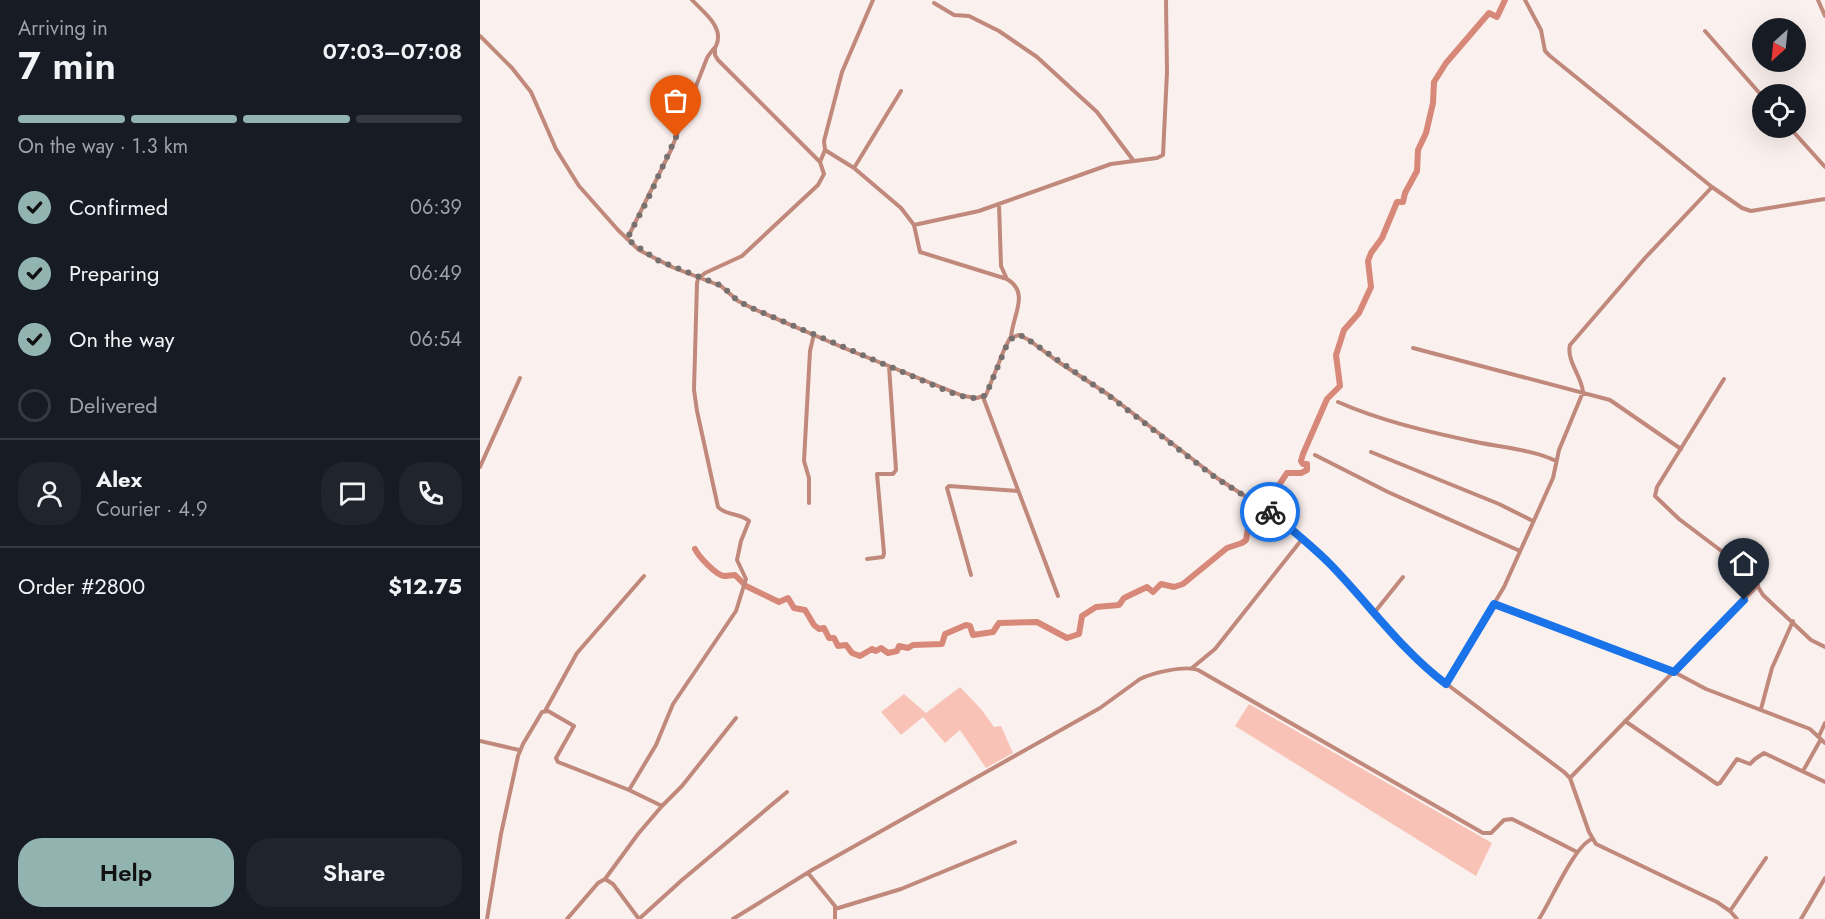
<!DOCTYPE html>
<html lang="en">
<head>
<meta charset="utf-8">
<style>
	body { margin:0; font-family:Jost,sans-serif; background:#20242c; color:#f1f3f6; height:100vh; display:flex; flex-direction:column; font-size:22px; white-space:nowrap }
	* { box-sizing:border-box; margin:0 }
	p { font-size:20px; color:#9ea1a6 }
	.icon { flex:none; width:33px; height:33px; fill:none; stroke:currentColor; stroke-width:2; stroke-linecap:round; stroke-linejoin:round }
	.map { position:relative; flex:1; overflow:hidden }
	.side { display:flex; flex-direction:column; background:#171b24; width:480px }
	.side>* { flex:none }
	.needle { width:39px; rotate:207deg }
	.tools { position:absolute; left:1272px; top:18px; display:grid; gap:12px }
	.tools a { display:grid; place-items:center; width:54px; height:54px; border-radius:50%; background:#171b24; box-shadow:0 6px 24px #0002; font-size:30px }
	.pin { position:absolute; display:grid; place-items:center; width:51px; height:51px; color:#fff; margin:-62px -26px; border-radius:50% 50% 50% 0; rotate:-45deg; box-shadow:0 0 6px #0007 }
	.pin .icon { rotate:45deg }
	.courier { position:absolute; display:grid; place-items:center; width:60px; height:60px; margin:-30px; border:4px solid #1a73e8; border-radius:50%; background:#fff; color:#222; box-shadow:0 2px 8px #0007 }
	.head em { font-style:normal; font-weight:600 }
	.head div { display:flex; flex-direction:column-reverse }
	.head { display:flex; align-items:center; justify-content:space-between; height:102px; padding:0 18px }
	h1 { font-size:39px; font-weight:600; line-height:45px }
	.bar { display:grid; grid-template-columns:repeat(4,1fr); gap:9px 6px; align-content:center; height:72px; padding:0 18px }
	.bar i { height:8px; border-radius:4px; background:#363941 }
	.bar .current { background:#92b4b1 }
	.bar p { grid-column:span 4 }
	.line { display:flex; align-items:center; gap:15px; padding:0 18px; border-top:2px solid #363941 }
	.line div { flex:1 }
	.round { display:grid; place-items:center; flex:none; width:63px; height:63px; border-radius:24px; background:#20242c }
	ol { padding:0 18px; list-style:none }
	li { display:flex; align-items:center; gap:18px; height:66px }
	li p { margin-inline-start:auto }
	li .icon { padding:6px; border-radius:50%; background:#92b4b1; color:#111; stroke-width:4 }
	li:last-child { color:#9ea1a6 }
	li i { width:33px; height:33px; border:3px solid #363941; border-radius:50% }
	.button { display:flex; gap:12px; margin-top:auto; padding:12px 18px }
	.button a { flex:1; height:69px; border-radius:24px; background:#92b4b1; color:#111; font-size:24px; font-weight:600; line-height:69px; text-align:center }
	.button a+a { background:#20242c; color:#f1f3f6 }
	main { display:flex; flex:1; min-height:0 }
	.map>svg:first-child { display:block }
</style>
</head>
<body>
<main>
<section class="side">
<div class="head"><div><h1>7 min</h1><p>Arriving in</p></div><em>07:03–07:08</em></div>
<div class="bar"><i class="current"></i><i class="current"></i><i class="current"></i><i></i><p>On the way · 1.3 km</p></div>
<ol>
<li><svg class="icon" aria-label="check" viewBox="0 0 24 24"><path d="M5 12l5 5 9-10"/></svg>Confirmed<p>06:39</p></li>
<li><svg class="icon" aria-label="check" viewBox="0 0 24 24"><path d="M5 12l5 5 9-10"/></svg>Preparing<p>06:49</p></li>
<li><svg class="icon" aria-label="check" viewBox="0 0 24 24"><path d="M5 12l5 5 9-10"/></svg>On the way<p>06:54</p></li>
<li><i></i>Delivered</li>
</ol>
<div class="line" style="height:108px"><a class="round"><svg class="icon" aria-label="person" viewBox="0 0 24 24"><circle cx="12" cy="8" r="4"/><path d="M4 21q1-7 8-7t8 7"/></svg></a><div><b>Alex</b><p>Courier · 4.9</p></div><a class="round"><svg class="icon" aria-label="chat" viewBox="0 0 24 24"><path d="M4 5h16v11H9l-5 4z"/></svg></a><a class="round"><svg class="icon" aria-label="phone" viewBox="0 0 24 24"><path d="M5 4h4l2 5-3 2q2 4 5 5l2-3 5 2v4C11 20 4 13 5 4z"/></svg></a></div>
<div class="line" style="height:78px"><div>Order #2800</div><b>$12.75</b></div>
<div class="button"><a>Help</a><a>Share</a></div>
</section>
<div class="map">
<svg width="1345" height="919" viewBox="0 0 1345 919">
	<rect width="100%" height="100%" fill="#faf1ee"/>
	<path fill="#f9c2b6" d="M480 687 501 709 514 727 521 726 533 753 506 768 480 730 465 743 443 717 421 735 401 712 424 694 446 713Z
		M769 704 1012 843 996 876 755 726Z"/>
	<g fill="none" stroke-linecap="round" stroke-linejoin="round">
		<path stroke="#d88878" stroke-width="6" d="M215 549C219 557 236 575 244 576 248 576 251 575 255 575L266 586 299 602 308 598 314 608 325 610 334 625 339 629 344 628 349 638H354L358 646 366 645 372 653 380 656 392 649 396 651 401 648 408 653 417 651 419 646 428 648 433 645 462 644 465 634 486 625 490 626 493 635 513 632 519 623 557 622 587 638 599 634 602 616 616 607 639 605 644 598 667 587 673 592 681 584 694 587 703 584 747 548 762 543 766 540 770 516 781 512 807 473H821L827 470V464H823L821 461 823 454 847 399 860 386 856 355 864 330 879 313 891 287 888 261 891 253 902 238 917 202H923L925 193 937 171 938 150 946 133 953 103 954 82 966 63 1009 13 1017 17 1025 0"/>
		<path stroke="#c1887c" stroke-width="4" d="M1045 0 1061 30 1065 51 1070 56 1232 187 1262 208 1271 211 1283 209 1345 199
			M1338 0 1345 16
			M454 3 474 15 489 16 519 31 557 57 617 112 653 160
			M1225 31 1282 96
			M0 36 32 68 51 92 76 149 99 186 138 230 159 250 192 267 241 286 258 301 274 309 364 348 483 396 497 398 506 395 524 350 530 338 539 335 549 340 577 361 629 395 737 478 785 509 823 538 851 565 940 664 1084 772 1090 778 1109 832 1116 844 1237 902 1250 911 1257 919
			M1310 128 1345 167
			M345 150 374 168 421 208 434 225
			M340 162 345 150 344 141 362 72 393 0
			M374 168 421 91
			M519 204 521 266 526 277
			M147 239 191 150 227 58C229 54 233 50 236 46 245 27 223 12 212 0
			M531 337C533 314 550 293 527 279L440 252 434 225 499 211 631 164 677 158 683 155 687 72 686 0
			M933 348 1130 400 1201 449
			M1244 379 1177 487 1175 496 1199 519 1264 568 1272 577 1283 595 1331 640 1345 647
			M503 397 578 596
			M858 402C901 421 949 432 996 442 1020 447 1054 450 1076 461
			M891 452 1019 504 1053 521
			M835 455 908 492 1040 551
			M0 467 40 378
			M329 503V478L324 461 330 351 334 334
			M387 559 403 557 404 553 397 474H413L416 470 409 366
			M491 575 467 488 469 486 538 491
			M1014 604 1194 672 1226 689 1330 729 1345 743
			M894 613 923 577
			M712 668 735 649 823 538
			M966 684 1024 587 1073 478 1079 450 1103 392C1102 377 1086 360 1090 345L1165 258 1232 187
			M1281 709 1292 668 1313 621
			M65 711 97 653 164 576
			M1145 721 1237 784 1240 783 1257 759 1270 764 1275 759 1284 753 1345 782
			M1339 736 1345 723
			M0 741 39 750
			M1323 771 1341 739
			M1090 778 1278 585
			M182 806 202 786 256 718
			M328 873 355 906V919
			M125 879 158 834 182 806 149 790
			M355 909 421 889 535 842
			M1250 911 1286 858
			M7 919 21 834 38 756 43 744 62 712 68 711 94 726 76 758 78 762 149 790 176 745 193 704 256 611 266 579 257 560 261 541 269 521C261 513 246 516 238 507L217 411 214 390 217 283 218 279 225 273 262 256 338 185 344 174 340 162 238 60 235 55V48
			M87 919 118 883 125 879 133 884 159 919
			M159 919 202 880 307 792
			M253 919 332 870 620 708 660 679C672 673 705 665 718 670L1003 833H1011L1024 820 1032 819 1097 852
			M1059 919C1071 901 1094 846 1112 839
			M1321 919 1345 878"/>
	</g>
	<g fill="none" stroke-linecap="round" stroke-linejoin="round">
		<path stroke="#76706f" stroke-width="6" stroke-dasharray="0 10.8" d="M196 137 168 199 147 239 177 260 242 286 258 301 274 309 465 390C478 395 493 402 506 395L528 342 535 336H543L628 395 736 478 790 512"/>
		<path stroke="#1a73e8" stroke-width="8" d="M790 512C811 529 831 545 850 564 889 604 921 650 966 684L1014 604 1194 672 1264 600"/>
	</g>
</svg>
<div class="tools">
<a><svg class="needle" viewBox="-14 -14 28 28"><path d="M0-13l5 13h-10z" fill="#e53935"/><path d="M0 13l5-13h-10z" fill="#9ea1a6"/></svg></a>
<a><svg class="icon" aria-label="locate" viewBox="0 0 24 24"><circle cx="12" cy="12" r="6"/><path d="M12 2v4M12 18v4M2 12h4M18 12h4"/></svg></a>
</div>
<div class="pin" style="left:196px;top:137px;background:#ea580c"><svg class="icon" aria-label="bag" viewBox="0 0 24 24"><path d="M5 8h14l-1 12H6zM9 8a3 3 0 0 1 6 0"/></svg></div>
<div class="pin" style="left:1264px;top:600px;background:#1f2937"><svg class="icon" aria-label="home" viewBox="0 0 24 24"><path d="M3 11l9-7 9 7M6 9v11h12V9"/></svg></div>
<div class="courier" style="left:790px;top:512px"><svg class="icon" aria-label="bike" viewBox="0 0 24 24"><circle cx="6" cy="16" r="4"/><circle cx="18" cy="16" r="4"/><path d="M6 16l4-8h5l3 8M10 8l3 8H6M13 5h3"/></svg></div>
</div>
</main>
</body>
</html>
